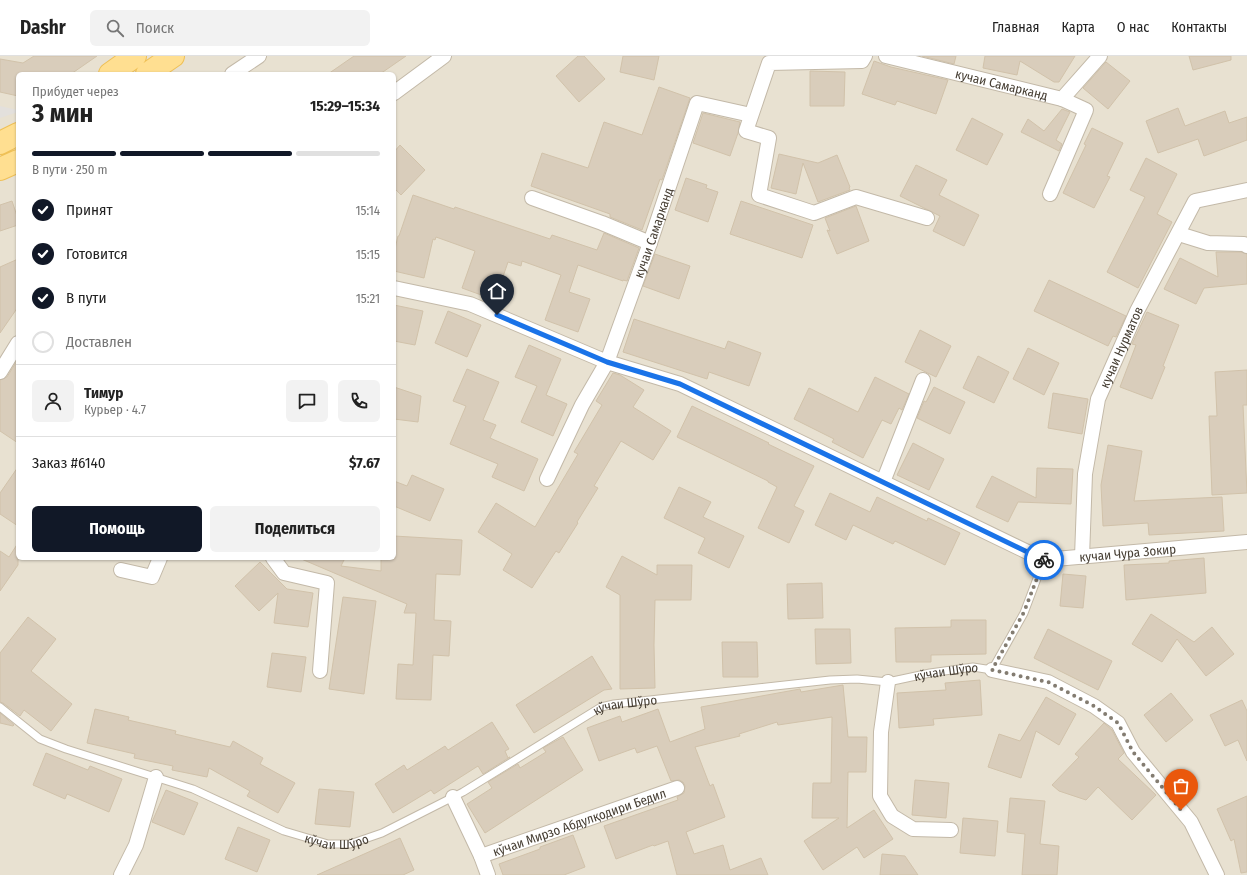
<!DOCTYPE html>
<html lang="ru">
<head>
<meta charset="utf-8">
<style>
	body { margin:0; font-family:"Fira Sans Condensed",sans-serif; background:#f2f2f2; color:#222; height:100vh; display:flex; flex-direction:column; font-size:15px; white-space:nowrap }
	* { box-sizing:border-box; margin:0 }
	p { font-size:13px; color:#767676 }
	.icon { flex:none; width:22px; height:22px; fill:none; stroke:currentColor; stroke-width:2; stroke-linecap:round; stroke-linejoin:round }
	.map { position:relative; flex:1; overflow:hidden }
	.side { position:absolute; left:16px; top:16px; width:380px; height:488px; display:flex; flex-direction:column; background:#fff; border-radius:6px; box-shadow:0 1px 3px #0004 }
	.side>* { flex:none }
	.pin { position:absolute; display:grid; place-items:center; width:34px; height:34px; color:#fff; margin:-41px -17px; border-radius:50% 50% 50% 0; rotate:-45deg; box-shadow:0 0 4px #0007 }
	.pin .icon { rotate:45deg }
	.courier { position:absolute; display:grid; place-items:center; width:40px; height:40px; margin:-20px; border:3px solid #1a73e8; border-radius:50%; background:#fff; color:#222; box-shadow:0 1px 5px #0007 }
	.overview em { font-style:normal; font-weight:700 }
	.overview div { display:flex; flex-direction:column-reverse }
	.overview { display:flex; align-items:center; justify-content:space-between; height:68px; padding:0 16px }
	h1 { font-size:26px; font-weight:700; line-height:30px }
	.bar { display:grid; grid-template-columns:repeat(4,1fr); gap:6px 4px; align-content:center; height:48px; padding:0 16px }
	.bar i { height:5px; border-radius:3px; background:#e0e0e0 }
	.bar .on { background:#111827 }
	.bar p { grid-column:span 4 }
	.line { display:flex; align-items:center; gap:10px; padding:0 16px; border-top:1px solid #e0e0e0 }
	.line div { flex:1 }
	.round { display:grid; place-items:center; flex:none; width:42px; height:42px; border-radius:6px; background:#f2f2f2 }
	ol { padding:0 16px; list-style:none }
	li { display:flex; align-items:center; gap:12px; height:44px }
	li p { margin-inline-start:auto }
	li .icon { padding:4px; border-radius:50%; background:#111827; color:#fff; stroke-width:4 }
	li:last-child { color:#767676 }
	li i { width:22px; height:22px; border:2px solid #e0e0e0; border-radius:50% }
	.action { display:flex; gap:8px; margin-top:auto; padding:8px 16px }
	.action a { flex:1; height:46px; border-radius:6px; background:#111827; color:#fff; font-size:16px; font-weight:700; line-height:46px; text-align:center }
	.action a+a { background:#f2f2f2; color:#222 }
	header { display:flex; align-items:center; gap:24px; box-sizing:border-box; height:56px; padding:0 20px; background:#fff; border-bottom:1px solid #e0e0e0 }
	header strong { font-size:19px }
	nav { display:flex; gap:22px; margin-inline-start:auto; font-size:14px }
	.search { width:280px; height:36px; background:#f2f2f2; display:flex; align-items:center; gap:10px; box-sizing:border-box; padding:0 14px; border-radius:6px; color:#767676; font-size:15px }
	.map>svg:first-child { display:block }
</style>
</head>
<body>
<header>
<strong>Dashr</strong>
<div class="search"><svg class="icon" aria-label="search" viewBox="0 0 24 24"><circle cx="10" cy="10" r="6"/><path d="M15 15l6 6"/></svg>Поиск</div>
<nav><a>Главная</a><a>Карта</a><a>О нас</a><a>Контакты</a></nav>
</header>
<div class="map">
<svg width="1247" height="819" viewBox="0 0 1247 819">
	<rect width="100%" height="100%" fill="#f3eee3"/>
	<path fill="#e8e1d1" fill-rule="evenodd" d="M0 0H1247V819H0ZM18 18H394V502H18Z"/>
	<path fill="#e3e0dc" d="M0 50 18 54V56L0 62Z"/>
	<path fill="#d9cdbb" stroke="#d1c2aa" d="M34 0H97L71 18H18V40L0 36V3L23 7Z
		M354 0H406L380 18H328Z
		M578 0H584L605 23 579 46 556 20Z
		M623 0H659L654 24 620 16Z
		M922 0H956L954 8Z
		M985 0H1075L1059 26H1054L1020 5 1017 19 983 12Z
		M1189 0H1231V4L1193 14Z
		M874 5 891 11 948 24 936 58 897 45 895 49 862 38Z
		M1106 6 1130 25 1108 53 1083 32Z
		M810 15 845 16 844 50H810Z
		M659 31 690 42 662 124 660 123 642 174 610 161V158L531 130 542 97 588 112 604 66 642 79Z
		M1178 52 1185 70 1225 55 1229 67 1247 61V84L1204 100 1198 83 1158 97 1146 65Z
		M1062 53 1070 56 1056 84 1062 88 1059 95 1021 76 1028 63 1044 75Z
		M703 57 740 66 738 77 730 100 693 87Z
		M972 62 1003 78 987 109 956 94Z
		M1092 72 1123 87 1107 120 1110 121 1094 152 1063 137 1086 89 1084 88Z
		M400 89 425 114 401 139 394 132V96Z
		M779 98 818 107 837 99 850 131 849 132 850 134 818 146 803 107 796 138 771 132Z
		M1146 102 1177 118 1157 158 1172 166 1138 232 1107 216 1145 141 1130 134Z
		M916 109 947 124 939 139 979 159 964 190 933 175 940 160 900 140Z
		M686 122 707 129 706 132 718 136 708 166 675 154Z
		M413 139 454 153 455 151 550 183 552 179 597 194 604 177 639 192 627 225 623 224V225L578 209 569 236 590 243 578 276 545 264 561 219 522 205 521 210 508 206 495 244 462 232 475 195 436 181 435 184 433 183 424 222 394 215V197L398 180H399Z
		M12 145 18 163V169L0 175V149Z
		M741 145 813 169 802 202 730 178Z
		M856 150 869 185 837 198 827 174 830 175 825 162Z
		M1216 196H1241L1247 198V228L1204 232 1196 248 1164 233 1180 202 1218 221Z
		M655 198 690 210 679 243 643 230Z
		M18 203V251L0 277V211Z
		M1049 224 1126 260 1116 281 1113 280 1108 290 1034 255Z
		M394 249 423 255 415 289 394 285Z
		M448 255 481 269 467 301 435 287Z
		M1147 256 1179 269 1163 310 1165 311 1152 343 1120 331 1136 289 1132 288Z
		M634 263 725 293 728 285 761 297 749 330 709 316 707 323 623 296Z
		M920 274 951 290 936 321 905 306Z
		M529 289 561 303 546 339 567 348 553 380 521 366 537 330 515 321Z
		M1028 292 1059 307 1044 339 1013 323Z
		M978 300 1009 316 994 347 963 332Z
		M18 303V387L0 375V324L7 321Z
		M467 313 499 326 483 364 496 369 490 382 538 403 524 435 492 421 498 408 450 388 466 350 453 345Z
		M1247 314V349H1243L1247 437 1212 439 1209 360H1217L1215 316Z
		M613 317 620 319 644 334 633 351 671 375 653 404 621 385 594 430 598 432 577 466 578 467 559 497 556 495 532 532 503 514 512 498 478 476 496 447 535 471 578 398 574 396 602 349 596 345Z
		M875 321 909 338 902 354 899 352 891 368 882 364 863 402 832 386 834 383 794 363 809 332 858 356Z
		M394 331 421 340 418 366 394 363Z
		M934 331 965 346 950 378 917 362 924 345 926 346Z
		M1053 337 1088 343 1082 378 1048 372Z
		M692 350 769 387 768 388 814 410 794 450 804 455 789 487 758 472 777 431 768 426V425L677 381Z
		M913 387 944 403 929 434 897 419Z
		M1108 389 1142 395 1134 445 1222 441 1224 475 1149 479 1148 467 1103 470 1101 429Z
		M18 411V470L0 458V437Z
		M1037 412 1073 413 1071 448 1018 446 1008 466 976 451 992 420 1036 442Z
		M412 419 444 433 430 465 394 450V425L407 430Z
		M679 431 711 446 703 461 744 480 729 512 698 497 705 482 664 462Z
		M830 437 870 456 877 441 927 465 928 462 960 477 945 509 895 485 893 488 853 469 846 484 815 469Z
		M394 480 462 484 460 519 436 518 434 564 451 565 449 600 433 599 431 644 396 643 398 608 413 609 416 557H404L407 548 299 502H345L341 510 381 515V502H394Z
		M18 487V509L0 535V495L9 501Z
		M622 500 657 519V509H692L691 544H655L654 589 655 632 620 633V539L606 531Z
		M1204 502 1206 537 1126 544 1124 509 1169 507V505Z
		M260 506 287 533 313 537 308 571 274 567 278 537 259 555 235 530Z
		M1063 518 1086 520 1083 552 1060 550Z
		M822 527 823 562 788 563 787 528Z
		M343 541 376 545 364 638 329 633Z
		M1151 558 1194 586 1212 571 1234 598 1206 620 1177 583 1162 606 1132 588Z
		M28 561 56 583 31 615 72 648 51 675 24 654 20 660 3 647 0 646V597Z
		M951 564H986V598L931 599V606H896L895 572 951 571Z
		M815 573H850L851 607 816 608Z
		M1048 573 1112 605 1098 634 1034 602Z
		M722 586H757L758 621H723Z
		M272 597 306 601 301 636 267 631Z
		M592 600 612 633 604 634 534 677 516 649Z
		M980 624 982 659 933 663 934 669 899 672 897 637 946 634 945 627Z
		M843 629 848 681H867L866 716H848L847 772 874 754 893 783 864 802 857 791 823 814 804 785 839 762H812L813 727H831L832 661 778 669 777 666 739 678 740 680 695 691 710 730 713 728 725 761 686 776 694 798 723 789 730 814 761 802 768 819H677L668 785 654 790 653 789 616 803 604 770 678 744 677 741 684 737 685 730 683 726 679 724 671 725 657 690 637 697 635 692 599 705 587 672 620 660 622 666 658 653 670 686 705 673 701 651 800 633 801 636Z
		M1171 637 1193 664 1166 686 1144 659Z
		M1046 641 1076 658 1059 689 1036 675 1021 722 988 711 999 678 1020 685Z
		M1242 644 1247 655V705L1238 684 1225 690 1210 659Z
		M95 653 129 661 128 664 176 675 175 678 230 691 233 685 263 702 260 708 295 727 278 757 247 740 250 735 209 712 207 721 172 714 173 710 134 702 135 698 87 687Z
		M0 657 14 669 13 670 0 667Z
		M492 666 509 693 505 695 508 702 510 701 483 718 478 710 434 738 431 734 393 757 375 728 404 709 407 714 445 690 448 694Z
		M1104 667 1112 674 1124 697 1118 703 1156 739 1132 764 1098 731 1086 744 1059 735 1052 729 1079 701 1075 698Z
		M563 681 583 714 485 777 467 748 492 732 488 726 518 708 520 712 546 696 543 692Z
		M46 697 88 714 90 710 122 723 109 756 67 738 65 743 33 729Z
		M915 724 949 727 946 762 912 759Z
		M319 733 354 736 350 771 315 768Z
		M166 734 198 747 184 779 152 766Z
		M1247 740V816L1241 817 1234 783 1231 785 1217 753Z
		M1010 742 1045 745 1040 788 1059 790 1057 819H1022L1025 778 1007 776Z
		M963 762 998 765 995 800 960 797Z
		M238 771 270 784 257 816 225 803Z
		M573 779 585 811 564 819H503L499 808 540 793V791Z
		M400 782 414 814 403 819H317Z
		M882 798 905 800 918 819H880Z"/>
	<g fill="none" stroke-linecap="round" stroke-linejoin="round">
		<g stroke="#c3b9a8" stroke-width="9">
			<g id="lane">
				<path id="s1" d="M0 651 40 683 66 693 193 733 284 775 328 788H350L382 777 463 736 601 651 614 648 830 624 857 623 888 626 930 617 973 611 992 614 1024 557 1044 504"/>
			</g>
		</g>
		<g stroke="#c3b9a8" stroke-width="16">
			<g id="street">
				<path d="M865 0 862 5 769 7 746 75 769 82 759 139 814 157 856 141 927 162"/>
				<path id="s2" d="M886 0 1062 43 1100 0"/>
				<path d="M232 18 259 0"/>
				<path d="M394 37 444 0"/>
				<path d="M1050 138 1086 54 1062 43"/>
				<path d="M532 142 602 167 650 187"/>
				<path d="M1179 178 1208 187 1244 188 1247 190"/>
				<path id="s3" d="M394 232 470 248 607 306 680 328 1044 504 1247 486"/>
				<path d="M0 316 18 287"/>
				<path id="s4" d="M547 423 582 349 607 306 650 187 697 47 751 59"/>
				<path d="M883 426 923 324"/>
				<path id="s5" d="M1082 501 1085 418 1098 343 1137 255 1195 145 1247 134"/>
				<path d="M273 502 284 517 327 527 320 615"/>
				<path d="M121 514 152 521 160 502"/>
				<path d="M992 614 1048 626 1094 650 1118 667 1133 696 1191 766 1217 819"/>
				<path d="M888 626 881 676 880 740 892 760 913 773 951 774"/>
				<path d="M453 741 481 800 488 819"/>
				<path id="s6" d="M481 800 677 732"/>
				<path d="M121 819 136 789 156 721"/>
			</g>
		</g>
		<g stroke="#efc056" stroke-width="24">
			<path id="primary" d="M110 18 135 0
				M147 18 173 0
				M0 87 18 78
				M0 113 18 105"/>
		</g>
		<use href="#lane" stroke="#fff" stroke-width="7"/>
		<use href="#street" stroke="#fff" stroke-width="14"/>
		<use href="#primary" stroke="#ffdf91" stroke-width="22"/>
	</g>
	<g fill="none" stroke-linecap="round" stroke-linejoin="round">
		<path stroke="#837c71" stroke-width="4" stroke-dasharray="0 7.2" d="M1044 504 1024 556 992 614 1048 626 1094 650 1118 667 1133 696 1181 754"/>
		<path stroke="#1a73e8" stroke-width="5" d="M497 259 607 306 680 328 1044 504"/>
	</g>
	<g text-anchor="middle" stroke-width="4" stroke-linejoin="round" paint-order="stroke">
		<g font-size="13" fill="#463e33" stroke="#fff">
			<text dy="5" stroke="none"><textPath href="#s2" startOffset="119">кучаи Самарканд</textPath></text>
			<text dy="5" stroke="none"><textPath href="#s4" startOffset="269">кучаи Самарканд</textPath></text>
			<text dy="5" stroke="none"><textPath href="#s5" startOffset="216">кучаи Нурматов</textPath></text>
			<text dy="5" stroke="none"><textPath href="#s3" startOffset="791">кучаи Чура Зокир</textPath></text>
			<text dy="5" stroke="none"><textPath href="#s1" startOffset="1015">кўчаи Шўро</textPath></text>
			<text dy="5" stroke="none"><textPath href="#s1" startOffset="691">кўчаи Шўро</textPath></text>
			<text dy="5" stroke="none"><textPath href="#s6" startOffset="104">кўчаи Мирзо Абдулқодири Бедил</textPath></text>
			<text dy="5" stroke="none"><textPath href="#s1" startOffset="367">кўчаи Шўро</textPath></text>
		</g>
	</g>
</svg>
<div class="pin" style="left:1181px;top:754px;background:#ea580c"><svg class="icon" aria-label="bag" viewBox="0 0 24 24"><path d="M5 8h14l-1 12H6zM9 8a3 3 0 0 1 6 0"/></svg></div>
<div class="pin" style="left:497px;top:259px;background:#1f2937"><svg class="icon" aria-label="home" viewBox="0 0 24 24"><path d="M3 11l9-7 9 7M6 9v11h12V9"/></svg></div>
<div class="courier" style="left:1044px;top:504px"><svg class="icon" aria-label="bike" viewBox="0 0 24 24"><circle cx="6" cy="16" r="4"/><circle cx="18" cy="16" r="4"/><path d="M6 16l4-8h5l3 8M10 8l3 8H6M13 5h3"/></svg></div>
<section class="side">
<div class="overview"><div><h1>3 мин</h1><p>Прибудет через</p></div><em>15:29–15:34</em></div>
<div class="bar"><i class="on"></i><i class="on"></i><i class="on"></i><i></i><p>В пути · 250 m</p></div>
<ol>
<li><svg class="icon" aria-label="check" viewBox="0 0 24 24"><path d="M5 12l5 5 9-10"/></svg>Принят<p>15:14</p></li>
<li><svg class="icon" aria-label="check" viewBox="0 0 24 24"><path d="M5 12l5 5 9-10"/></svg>Готовится<p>15:15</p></li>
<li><svg class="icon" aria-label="check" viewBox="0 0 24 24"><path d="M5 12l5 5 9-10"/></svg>В пути<p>15:21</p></li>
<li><i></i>Доставлен</li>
</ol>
<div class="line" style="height:72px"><a class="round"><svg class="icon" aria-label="person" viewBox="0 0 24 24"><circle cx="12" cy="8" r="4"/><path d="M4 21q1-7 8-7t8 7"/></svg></a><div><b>Тимур</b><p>Курьер · 4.7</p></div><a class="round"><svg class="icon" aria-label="chat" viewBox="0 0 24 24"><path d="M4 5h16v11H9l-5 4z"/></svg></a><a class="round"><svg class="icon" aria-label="phone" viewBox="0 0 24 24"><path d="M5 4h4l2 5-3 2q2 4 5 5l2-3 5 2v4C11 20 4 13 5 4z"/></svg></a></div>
<div class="line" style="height:52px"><div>Заказ #6140</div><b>$7.67</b></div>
<div class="action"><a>Помощь</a><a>Поделиться</a></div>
</section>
</div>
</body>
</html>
